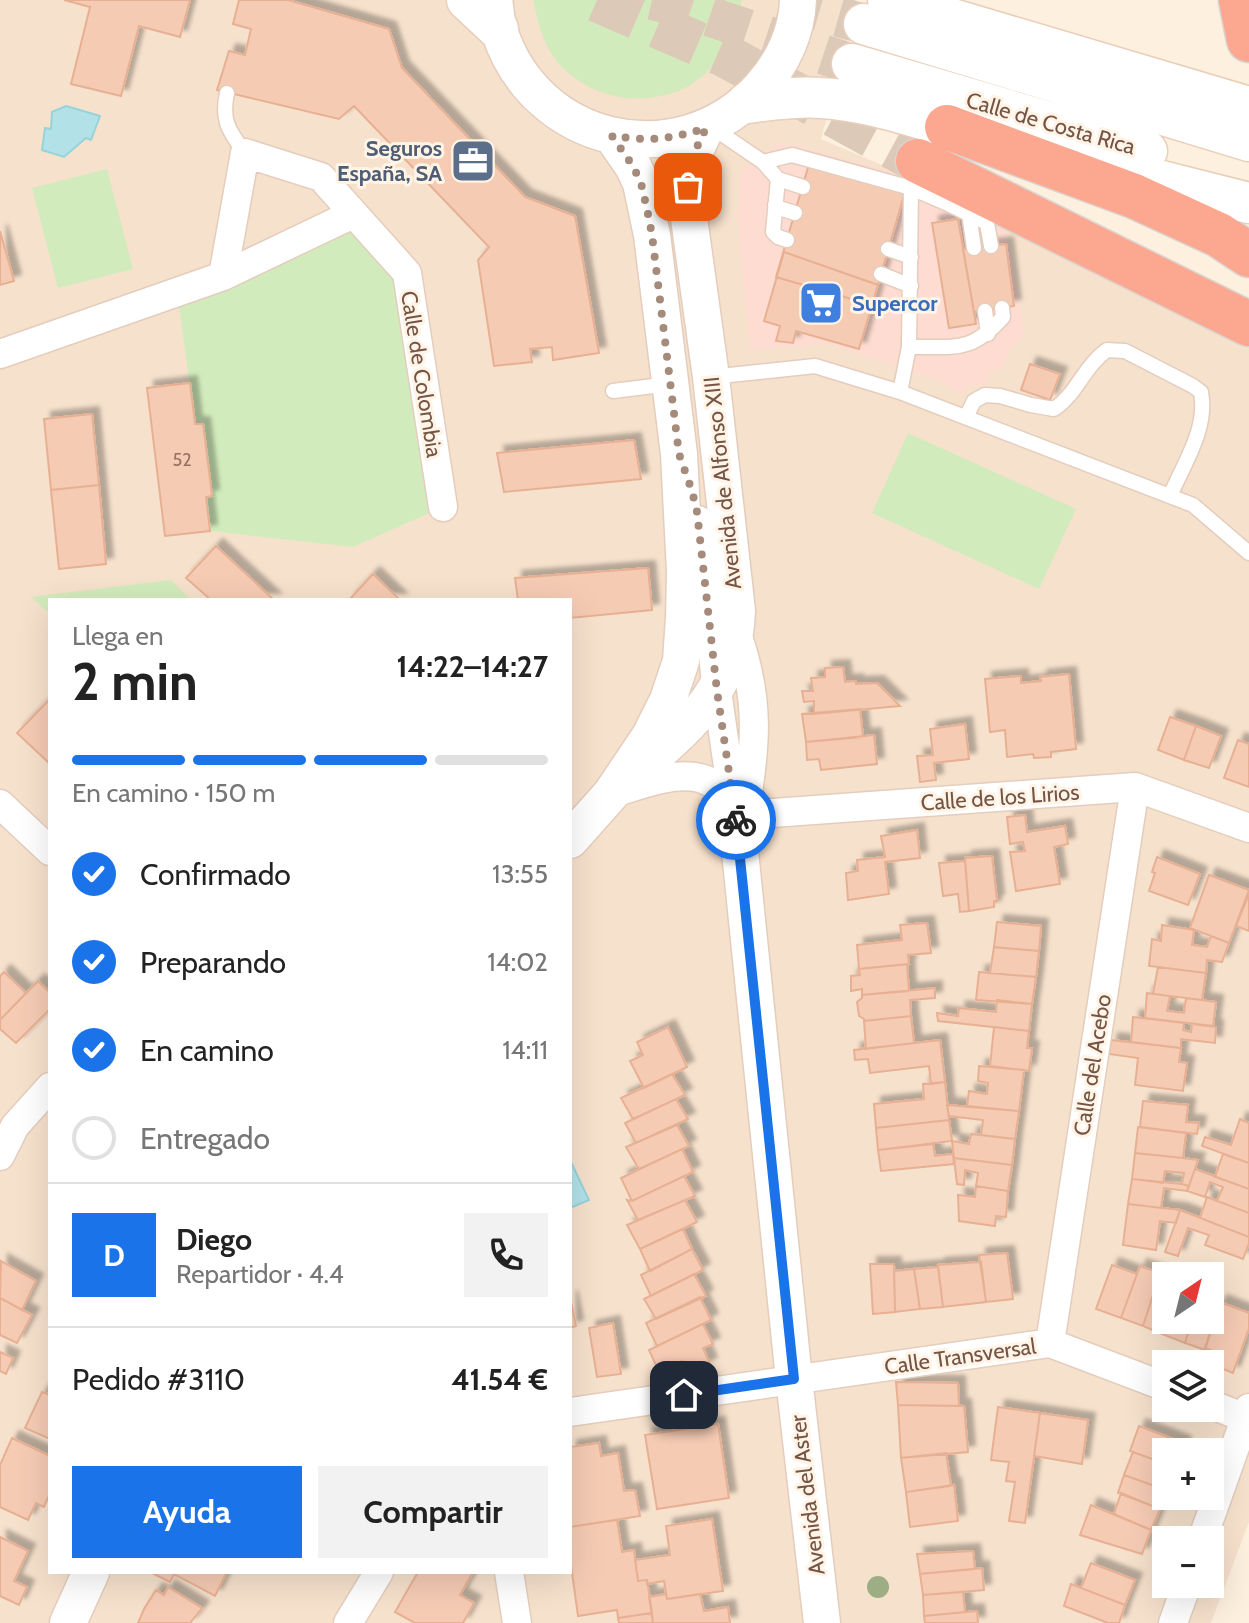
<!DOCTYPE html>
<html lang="es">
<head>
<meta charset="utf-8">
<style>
	body { margin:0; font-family:Cabin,sans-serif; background:#f2f2f2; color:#222; height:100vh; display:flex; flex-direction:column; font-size:30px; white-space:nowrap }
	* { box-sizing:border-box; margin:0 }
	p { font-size:26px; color:#767676 }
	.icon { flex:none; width:44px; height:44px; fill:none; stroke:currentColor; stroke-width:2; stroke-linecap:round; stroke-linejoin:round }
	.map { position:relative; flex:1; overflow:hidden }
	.sheet { position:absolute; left:48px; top:598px; width:524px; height:976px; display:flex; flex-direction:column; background:#fff; border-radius:0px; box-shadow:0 8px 32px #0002 }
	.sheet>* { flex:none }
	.needle { width:52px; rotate:35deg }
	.controls { position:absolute; left:1152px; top:1262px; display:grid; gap:16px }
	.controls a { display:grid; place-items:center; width:72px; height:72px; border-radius:0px; background:#fff; box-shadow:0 8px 32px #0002; font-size:40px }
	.pin { position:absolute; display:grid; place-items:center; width:68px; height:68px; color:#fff; margin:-34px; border-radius:16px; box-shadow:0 4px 12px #0006 }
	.courier { position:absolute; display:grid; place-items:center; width:80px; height:80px; margin:-40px; border:6px solid #1a73e8; border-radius:50%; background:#fff; color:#222; box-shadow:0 2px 10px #0007 }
	.headline em { font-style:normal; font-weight:700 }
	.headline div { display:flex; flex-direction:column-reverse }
	.headline { display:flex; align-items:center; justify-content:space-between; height:136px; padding:0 24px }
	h1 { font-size:52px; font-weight:700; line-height:60px }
	.bar { display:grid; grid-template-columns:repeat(4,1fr); gap:12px 8px; align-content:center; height:96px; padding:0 24px }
	.bar i { height:10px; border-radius:6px; background:#e0e0e0 }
	.bar .active { background:#1a73e8 }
	.bar p { grid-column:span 4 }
	.line { display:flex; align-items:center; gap:20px; padding:0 24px; border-top:2px solid #e0e0e0 }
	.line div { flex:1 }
	.round { display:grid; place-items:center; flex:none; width:84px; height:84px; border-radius:0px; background:#f2f2f2 }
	ol { padding:0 24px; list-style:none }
	li { display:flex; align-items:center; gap:24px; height:88px }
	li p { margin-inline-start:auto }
	li .icon { padding:8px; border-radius:50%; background:#1a73e8; color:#fff; stroke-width:4 }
	li:last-child { color:#767676 }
	li i { width:44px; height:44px; border:4px solid #e0e0e0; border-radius:50% }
	.action { display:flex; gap:16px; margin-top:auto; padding:16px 24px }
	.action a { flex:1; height:92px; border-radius:0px; background:#1a73e8; color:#fff; font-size:32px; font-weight:700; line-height:92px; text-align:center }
	.action a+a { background:#f2f2f2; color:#222 }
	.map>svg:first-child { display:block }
</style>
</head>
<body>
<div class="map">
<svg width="1249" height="1623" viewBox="0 0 1249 1623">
	<defs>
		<filter id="shadow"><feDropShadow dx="7" dy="-7" stdDeviation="2" flood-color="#0004"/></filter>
	</defs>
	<rect width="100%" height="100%" fill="#fef0de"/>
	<path fill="#f6e1cc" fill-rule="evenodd" d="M0 0H856V8L821 139 912 178 1249 346V1522L1211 1623H0ZM50 600H570V1572H50ZM1166 1276H1210V1320H1166ZM1166 1364H1210V1408H1166ZM1166 1452H1210V1496H1166ZM1166 1540H1210V1584H1166Z"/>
	<path fill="#ffdcd1" d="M780 141 912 178 1005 223 1025 335 1012 346 1000 371 990 369 986 386 971 384 961 393 936 379 828 344 750 349 738 222 740 172Z"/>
	<path fill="#d2ebbc" d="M533 0H741C742 17 734 38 724 52 713 67 700 81 683 89 678 92 671 93 665 95 626 105 585 93 558 63 543 45 538 22 533 0Z
		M107 169 133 269 58 288 32 188Z
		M353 214 407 273 443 507 353 547 210 531 177 292Z
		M908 433 1076 509 1039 589 872 513Z
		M171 580 191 600H50V614L31 597Z"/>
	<path fill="#b2e2e8" stroke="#98d3da" stroke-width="2" d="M66 106 100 116 91 140 86 138 64 157 42 150 45 128 51 129 52 112Z
		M570 1160 589 1200 570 1208Z"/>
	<path fill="#f5cbb4" stroke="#e8b093" stroke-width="2" filter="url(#shadow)" d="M64 0H190L180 37 139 26 121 96 71 84 90 7Z
		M239 0H288L389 29 402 68 525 197 575 216 599 353 553 360 552 347 530 349 532 362 494 366 478 260 489 247 354 106 339 119 217 90 229 51 245 55 251 29 233 24Z
		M809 164 905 192 872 305 776 277Z
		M958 219 976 324 949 328 932 223Z
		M0 231 14 281 0 285Z
		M1006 244 1014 306 974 312 963 249Z
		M784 252 878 285 859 349 796 331 793 343 776 341 780 326 764 321Z
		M1030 364 1060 374 1050 400 1021 390Z
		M190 383 195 424H203L212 496 206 497 210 531 165 536 147 388Z
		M92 414 99 485 51 490 44 419Z
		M634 440 641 479 504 492 497 453Z
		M99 485 106 564 59 569 51 490Z
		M216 546 274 600H211L186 578Z
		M648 568 652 610 570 618V600H518L515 578Z
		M373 574 400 600H349Z
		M843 667 845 682 856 681V684L877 683 900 706 814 714V701L804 702 802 691H813L811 678 825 677V668Z
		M1069 674 1076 749 1051 752V757L1034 758 1033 754 1007 757 1005 730 990 732 985 679 1021 676V683L1041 681 1040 677Z
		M50 699V764L17 733Z
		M860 709 863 737 806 742 802 714Z
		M1170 717 1196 726 1184 760 1158 750Z
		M965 724 969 759 934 763 936 780 920 782 917 756 933 755 930 729Z
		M1196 726 1221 736 1209 768 1184 760Z
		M874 735 877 764 821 770 819 759 807 760 806 742Z
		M1238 740 1249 744V787L1224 778Z
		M1025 815 1027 832 1065 826 1068 844 1054 847 1060 884 1016 891 1010 852 1025 851 1023 842 1010 844 1007 817Z
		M917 830 920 858 885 862 889 894 848 900 846 873 858 871 857 860 885 857 881 836Z
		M992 856 997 901H994V907L969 911 965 858Z
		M1157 857 1200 874 1188 905 1149 891 1155 873 1152 872Z
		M965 861 969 911 960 912 958 894 943 896 939 863Z
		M1209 875 1249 890 1229 943 1190 928Z
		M1249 894V931L1236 926Z
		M997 922 1041 926 1039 951 994 947Z
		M927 923 931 953 908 955 909 964 859 969 857 945 902 940 900 925Z
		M1162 925 1194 930 1192 945 1207 947 1211 936 1229 943 1222 962 1207 960 1206 973 1149 966 1152 939 1161 941Z
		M994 947 1039 951 1036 977 990 973Z
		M907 964 909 991 862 995V989L851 991V976L860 975 859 969Z
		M1158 967 1206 973 1202 1000 1153 994Z
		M4 972 26 993 0 1020V976Z
		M979 972 1036 977 1032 1004 976 1000Z
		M38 981 50 993V1009L16 1043 0 1029V1020Z
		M935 988V998L910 1000 911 1016 864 1021V1019L859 1016 857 1002 862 998V995Z
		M1147 993 1170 996 1167 1011 1184 1013 1186 998 1216 1002 1213 1026 1145 1018Z
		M997 1000 1032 1004 1029 1031 938 1021 937 1013 958 1016 959 1008 996 1012Z
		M911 1016 914 1043 866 1049 864 1021Z
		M1133 1017 1184 1023 1183 1030 1191 1032 1192 1024 1216 1027 1215 1043 1181 1039V1048L1131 1042Z
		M668 1027 687 1067 644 1088 630 1061 643 1055 637 1042Z
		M994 1027 1029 1031 1027 1048H1032L1029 1071 990 1066Z
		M940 1040 945 1082 931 1084 929 1066 870 1073 868 1059 855 1060 854 1050Z
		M1111 1040 1181 1048 1179 1062 1187 1063 1183 1091 1135 1085 1138 1058 1109 1054Z
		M979 1066 1024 1070 1019 1111 967 1106 969 1091 987 1094 988 1083 978 1081Z
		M672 1074 685 1095 633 1119 621 1098Z
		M945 1082 949 1120 876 1128 874 1104 924 1099 923 1084Z
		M676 1099 688 1119 636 1143 625 1123Z
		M1143 1101 1188 1105 1186 1122 1199 1123 1197 1134 1140 1127Z
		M947 1105 1019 1111 1015 1139 981 1135 983 1120 949 1116Z
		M1240 1119 1249 1123V1163L1202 1146 1205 1137 1231 1145Z
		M949 1120 952 1141 878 1150 876 1128Z
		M677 1125 689 1146 639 1169 626 1147Z
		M1138 1127 1186 1133 1183 1158 1135 1153Z
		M971 1134 1015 1139 1012 1165 954 1158 952 1141 969 1144Z
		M933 1144 935 1156 953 1154 954 1164 881 1171 878 1150Z
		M682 1149 693 1172 632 1201 621 1178Z
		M1135 1153 1183 1158 1198 1160 1189 1186 1182 1184 1184 1173 1165 1171 1163 1183 1132 1179Z
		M1223 1154 1249 1163V1189L1215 1177Z
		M954 1158 1012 1165 1008 1191 976 1186 978 1173 965 1170 964 1185 957 1184Z
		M1195 1169 1249 1189V1213L1217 1201 1223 1187 1210 1182 1205 1197 1187 1191Z
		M684 1176 695 1196 638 1220 627 1200 632 1201Z
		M1132 1179 1182 1184 1189 1186 1187 1191 1164 1188 1161 1208 1128 1204Z
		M976 1186 1008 1191 1006 1217 996 1216 995 1226 959 1221 958 1195 975 1197Z
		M1207 1197 1249 1213V1237L1200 1218Z
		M685 1200 697 1222 640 1249 627 1225Z
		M1128 1204 1180 1210 1176 1223 1160 1221 1156 1250 1123 1245Z
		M1180 1210 1249 1237V1243L1243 1259 1205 1245 1209 1235 1188 1228 1178 1256 1165 1252Z
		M683 1229 692 1249 650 1271 640 1249Z
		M692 1249 703 1270 651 1296 641 1275Z
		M1007 1253 1013 1299 986 1302 979 1255Z
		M1 1261 36 1281 22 1310 0 1298Z
		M981 1262 986 1302 943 1307 938 1265Z
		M870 1264H894L895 1312 873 1314Z
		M1112 1265 1137 1274 1121 1318 1096 1309Z
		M1140 1266 1160 1273 1143 1326 1121 1318Z
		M938 1267 943 1307 920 1309 914 1269Z
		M914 1269 920 1309 895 1312 894 1271Z
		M694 1274 706 1296 656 1319 644 1299Z
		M1156 1286 1166 1290 1167 1320 1162 1334 1143 1326Z
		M570 1297 576 1326 570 1328Z
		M700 1297 711 1320 657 1346 646 1323Z
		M0 1298 32 1315 17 1343 0 1335Z
		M1220 1302 1249 1313V1328L1233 1373 1213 1365 1218 1353 1205 1348Z
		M1210 1306 1218 1309 1205 1350 1185 1343 1192 1320H1210Z
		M1167 1320H1192L1185 1343 1162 1334Z
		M613 1323 621 1374 597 1377 589 1328Z
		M703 1324 713 1344 703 1348 710 1364 689 1374 682 1361 659 1372 649 1350Z
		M0 1352 13 1358 6 1374 0 1371Z
		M896 1382 958 1383 959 1406 898 1405Z
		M42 1392 50 1395V1439L25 1428Z
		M898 1405 964 1406 968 1452 901 1458Z
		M998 1407 1040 1413 1025 1523 1009 1521 1015 1482 1006 1481 1009 1462 991 1460Z
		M1040 1413 1088 1420 1082 1464 1034 1456Z
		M718 1424 729 1498 657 1509 645 1435Z
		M1139 1426 1184 1443 1181 1452H1166V1464L1130 1451Z
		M12 1438 50 1456V1493L44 1507 36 1503 28 1520 0 1507V1465Z
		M599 1443 601 1456 618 1453 624 1491 635 1490 640 1516 570 1527V1447Z
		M1133 1452 1166 1464V1490L1124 1475Z
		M946 1453 951 1486 906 1492 901 1458Z
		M1124 1475 1166 1490 1160 1509 1118 1493Z
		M954 1485 958 1521 910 1527 906 1492Z
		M1121 1493 1160 1509 1151 1530 1114 1514Z
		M1091 1505 1151 1530 1142 1554 1080 1535Z
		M712 1519 723 1591 667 1599 664 1581 647 1584V1580L638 1581 635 1560 670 1555 666 1526Z
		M617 1520 622 1552 634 1550 638 1581 647 1580 652 1613 618 1618 617 1610 578 1616 570 1558V1527Z
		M0 1537 28 1551 14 1581 27 1587 19 1605 0 1596Z
		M973 1551 975 1569 920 1574 917 1554Z
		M1091 1563 1135 1580 1125 1605 1081 1588Z
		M982 1568 984 1590 923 1595 920 1574Z
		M150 1572H227L215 1596 174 1574 170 1582Z
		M418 1572H473L460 1595 474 1603 463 1623H415L395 1612Z
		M1071 1584 1125 1605 1119 1623H1108L1064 1606Z
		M168 1587 202 1608 190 1623H138L144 1609 156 1590 164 1595Z
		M963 1592 965 1612 924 1616 923 1595Z
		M666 1594 667 1599 700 1594 704 1611 728 1607 730 1623H653L649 1597Z
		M977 1611 978 1623H925L924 1616Z
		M652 1613 653 1623H619L618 1618Z"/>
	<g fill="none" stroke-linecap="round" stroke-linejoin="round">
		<path stroke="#dcc9b8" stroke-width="40" stroke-dasharray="40 20" stroke-linecap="butt" d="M652 0 678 6 852 64
			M781 0 864 24"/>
		<path stroke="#dcc9b8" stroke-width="44" stroke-dasharray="44 22" stroke-linecap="butt" d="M597 0 724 55 918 161"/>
		<g stroke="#e4cdbd" stroke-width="17">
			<path id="service" d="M227 93C221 121 229 131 245 153
				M713 128 763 162 792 155 911 188 909 347 900 392
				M763 162 778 179 773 232 778 237 787 240
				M778 179 803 187
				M911 188 946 203 987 223 991 246
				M775 205 779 208 795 213
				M969 214 974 248
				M888 249 911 257
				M881 274 911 286
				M985 311 988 334
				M909 347C955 346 970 354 1003 317L1002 308
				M711 377 815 366 900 392 1193 505 1249 553
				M613 391 670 384
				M966 417 974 401 985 395 1000 396 1031 405 1054 409C1077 394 1084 366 1107 350L1125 351 1193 386 1201 392C1208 429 1184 463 1170 496"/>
		</g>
		<g stroke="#e4cdbd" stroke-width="31">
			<path id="minor" d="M223 276 245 153 321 177 407 273 443 507
				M0 354 223 276 353 214
				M698 520 717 691 738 836
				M736 631C761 700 756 747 744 818
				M611 794C636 786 674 771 700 778 713 781 723 791 732 799
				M0 804 50 851
				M744 815 1135 787 1249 828
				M0 1156 15 1126 50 1087
				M1050 1343 1135 787
				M1210 1404 1245 1418
				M570 1412 1050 1343 1166 1387
				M1202 1540 1249 1408
				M509 1572 517 1623
				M348 1623 379 1572
				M1173 1623 1187 1584"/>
		</g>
		<g stroke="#e4cdbd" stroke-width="39">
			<path id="tertiary" d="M494 0C496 10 496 21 499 30 535 145 679 177 760 88 782 64 797 33 798 0
				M642 767C696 720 734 687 737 611L711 377 688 211 690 170 694 153 706 128
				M570 840 611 794 650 736 668 700 681 661 684 618 685 572 679 454 652 235 641 183 633 166 612 136
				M739 842 794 1379 822 1623
				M68 1623 91 1572"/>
		</g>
		<g stroke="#e9ceb9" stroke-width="43">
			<path id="secondary" d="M467 0 498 29
				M888 0 1249 107
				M864 24 1249 141
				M852 64 1147 151
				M747 103C771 100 797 96 821 98 875 101 926 122 978 135
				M1094 164 1249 203"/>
		</g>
		<g stroke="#dbd3cf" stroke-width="47">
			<path id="motorway" d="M1241 0 1249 40
				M947 127 1134 196 1219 235 1249 255
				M918 161 1249 324"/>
		</g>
		<use href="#service" stroke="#fff" stroke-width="14"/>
		<use href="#minor" stroke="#fff" stroke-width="28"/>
		<use href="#tertiary" stroke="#fff" stroke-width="36"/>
		<use href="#secondary" stroke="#fff" stroke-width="40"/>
		<use href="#motorway" stroke="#fca890" stroke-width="44"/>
	</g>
	<circle fill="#9dad84" cx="878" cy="1587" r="11"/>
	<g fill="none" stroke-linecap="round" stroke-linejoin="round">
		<path stroke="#a58b7b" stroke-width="8" stroke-dasharray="0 14.4" d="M688 187 694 153 706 128C668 140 651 141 612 136L633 166 641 183 647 209 652 235 679 454 692 491 697 512 717 691 736 820"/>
		<path stroke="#1a73e8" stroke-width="10" d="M684 1395 794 1379 736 820"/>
	</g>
	<defs>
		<g id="office-square" transform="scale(2.3)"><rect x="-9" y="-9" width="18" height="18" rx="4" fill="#5c6f8a" stroke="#fff4e6"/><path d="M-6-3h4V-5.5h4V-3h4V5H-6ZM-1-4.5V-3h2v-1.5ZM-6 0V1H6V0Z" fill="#fff"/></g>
		<g id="supermarket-square" transform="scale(2.3)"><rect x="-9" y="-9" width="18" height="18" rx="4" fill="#3f7fe0" stroke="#fff4e6"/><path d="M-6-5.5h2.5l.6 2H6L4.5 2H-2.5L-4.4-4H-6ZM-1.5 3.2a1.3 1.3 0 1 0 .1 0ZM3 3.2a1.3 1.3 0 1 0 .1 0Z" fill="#fff"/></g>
	</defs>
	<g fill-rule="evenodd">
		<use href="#office-square" x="473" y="161"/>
		<use href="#supermarket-square" x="821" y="303"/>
	</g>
	<g text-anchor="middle" stroke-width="6" stroke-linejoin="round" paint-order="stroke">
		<g font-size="18" fill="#957261">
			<text x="182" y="466">52</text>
		</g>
		<g font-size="22" fill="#755445" stroke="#fff4e6">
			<text transform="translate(1051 123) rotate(16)" y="8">Calle de Costa Rica</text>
			<text transform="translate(422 374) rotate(81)" y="8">Calle de Colombia</text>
			<text transform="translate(722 483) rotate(-96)" y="8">Avenida de Alfonso XIII</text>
			<text transform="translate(1000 797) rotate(-4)" y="8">Calle de los Lirios</text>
			<text transform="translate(1092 1065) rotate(-81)" y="8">Calle del Acebo</text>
			<text transform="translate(960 1356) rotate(-8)" y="8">Calle Transversal</text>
			<text transform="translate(807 1495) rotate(-97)" y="8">Avenida del Aster</text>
		</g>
		<g font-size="22" font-weight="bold" fill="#4e5e75" stroke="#fff4e6" text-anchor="end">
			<text x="442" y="156">Seguros<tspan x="442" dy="25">España, SA</tspan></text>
		</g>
		<g font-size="22" font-weight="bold" fill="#366cbe" stroke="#fff4e6" text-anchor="start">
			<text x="852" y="311">Supercor</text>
		</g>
	</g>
</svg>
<div class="controls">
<a><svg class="needle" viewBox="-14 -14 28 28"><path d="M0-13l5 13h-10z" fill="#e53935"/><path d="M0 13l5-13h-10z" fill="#767676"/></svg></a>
<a><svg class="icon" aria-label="layers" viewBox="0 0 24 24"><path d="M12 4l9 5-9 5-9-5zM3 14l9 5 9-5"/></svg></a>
<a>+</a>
<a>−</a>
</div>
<div class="pin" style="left:688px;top:187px;background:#ea580c"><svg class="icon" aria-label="bag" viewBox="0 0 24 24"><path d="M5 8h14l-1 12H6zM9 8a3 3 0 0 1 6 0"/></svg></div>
<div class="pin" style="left:684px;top:1395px;background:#1f2937"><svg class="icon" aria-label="home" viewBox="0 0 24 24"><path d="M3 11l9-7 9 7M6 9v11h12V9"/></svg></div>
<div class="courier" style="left:736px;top:820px"><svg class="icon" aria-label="bike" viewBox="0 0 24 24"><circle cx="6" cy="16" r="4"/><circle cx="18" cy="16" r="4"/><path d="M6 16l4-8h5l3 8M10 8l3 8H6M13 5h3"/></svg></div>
<section class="sheet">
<div class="headline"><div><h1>2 min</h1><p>Llega en</p></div><em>14:22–14:27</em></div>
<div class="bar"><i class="active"></i><i class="active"></i><i class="active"></i><i></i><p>En camino · 150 m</p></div>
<ol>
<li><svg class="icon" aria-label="check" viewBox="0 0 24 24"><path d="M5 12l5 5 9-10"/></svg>Confirmado<p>13:55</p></li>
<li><svg class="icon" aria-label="check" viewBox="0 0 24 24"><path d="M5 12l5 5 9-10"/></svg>Preparando<p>14:02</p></li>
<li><svg class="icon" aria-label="check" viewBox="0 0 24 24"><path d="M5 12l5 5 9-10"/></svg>En camino<p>14:11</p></li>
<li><i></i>Entregado</li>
</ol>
<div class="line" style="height:144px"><b class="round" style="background:#1a73e8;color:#fff">D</b><div><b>Diego</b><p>Repartidor · 4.4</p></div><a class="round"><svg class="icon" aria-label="phone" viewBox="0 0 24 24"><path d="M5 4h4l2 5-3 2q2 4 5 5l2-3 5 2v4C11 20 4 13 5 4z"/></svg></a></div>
<div class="line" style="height:104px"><div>Pedido #3110</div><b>41.54 €</b></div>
<div class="action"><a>Ayuda</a><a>Compartir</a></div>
</section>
</div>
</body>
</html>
